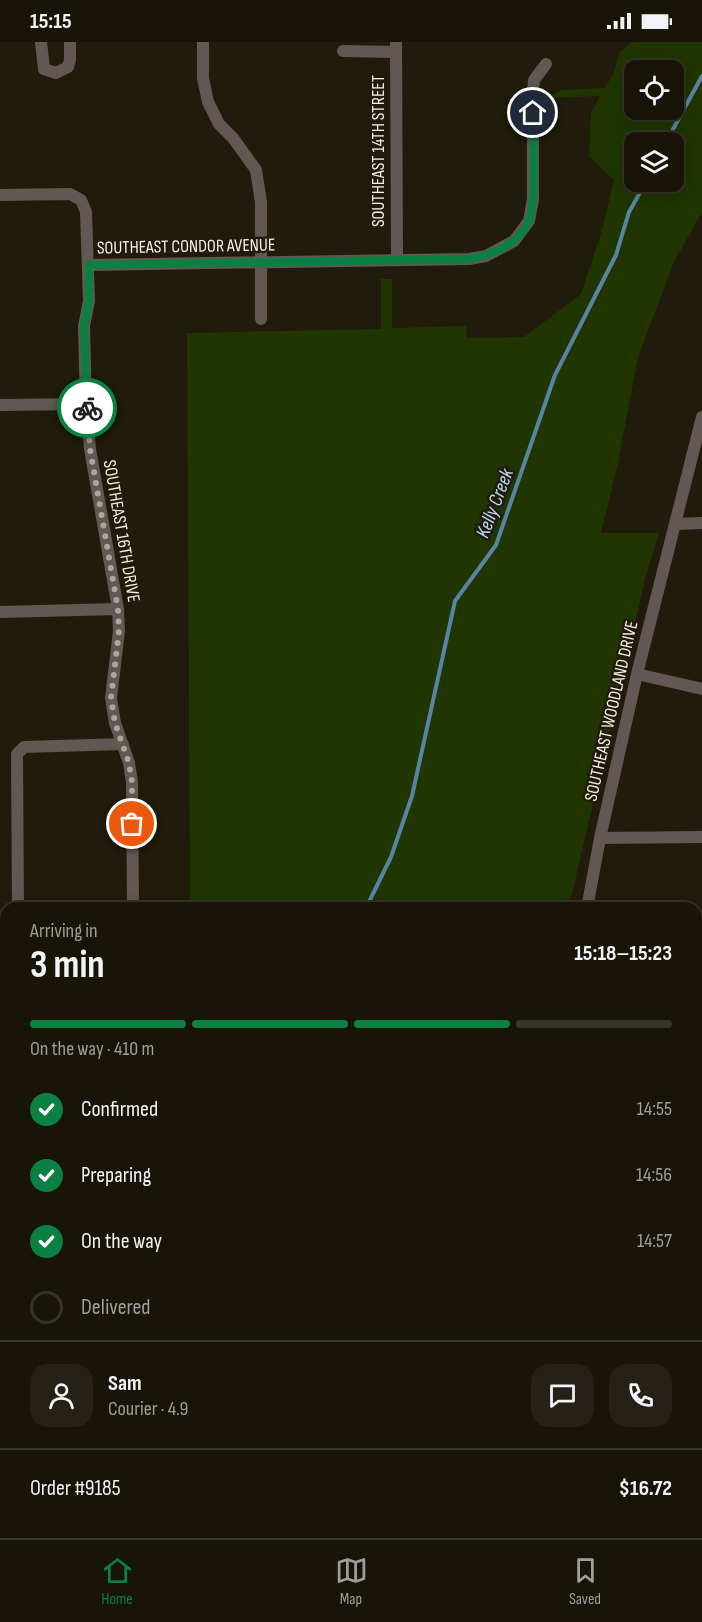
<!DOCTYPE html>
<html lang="en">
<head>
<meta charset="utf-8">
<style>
	body { margin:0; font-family:"Sofia Sans Condensed",sans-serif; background:#252116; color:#f1f3f6; height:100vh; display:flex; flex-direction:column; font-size:22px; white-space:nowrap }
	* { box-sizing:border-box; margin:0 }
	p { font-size:20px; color:#9f9e9c }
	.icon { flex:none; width:33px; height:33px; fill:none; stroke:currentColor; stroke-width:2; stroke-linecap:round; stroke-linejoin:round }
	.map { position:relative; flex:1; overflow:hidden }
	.panel { position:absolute; left:0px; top:860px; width:702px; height:638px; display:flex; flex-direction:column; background:#181408; border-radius:18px 18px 0 0; box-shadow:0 3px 15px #0003,0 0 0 2px #363329 }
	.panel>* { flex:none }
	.buttons { position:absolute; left:624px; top:18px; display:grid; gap:12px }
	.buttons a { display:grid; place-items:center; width:60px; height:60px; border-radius:12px; background:#181408; box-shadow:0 3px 15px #0003,0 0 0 2px #363329; font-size:30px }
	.pin { position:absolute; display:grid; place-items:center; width:51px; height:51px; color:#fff; margin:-26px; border:3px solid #fff; border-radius:50%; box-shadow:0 2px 6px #0007 }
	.courier { position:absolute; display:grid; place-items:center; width:60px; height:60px; margin:-30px; border:4px solid #0b8043; border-radius:50%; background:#fff; color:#222; box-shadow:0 2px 8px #0007 }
	.head em { font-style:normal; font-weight:700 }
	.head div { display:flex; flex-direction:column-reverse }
	.head { display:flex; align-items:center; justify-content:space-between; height:102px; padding:0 30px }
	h1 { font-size:39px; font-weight:700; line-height:45px }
	.bar { display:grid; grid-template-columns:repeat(4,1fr); gap:9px 6px; align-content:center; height:72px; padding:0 30px }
	.bar i { height:8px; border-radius:4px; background:#363329 }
	.bar .current { background:#0b8043 }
	.bar p { grid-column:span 4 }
	.line { display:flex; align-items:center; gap:15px; padding:0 30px; border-top:2px solid #363329 }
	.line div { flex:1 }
	.round { display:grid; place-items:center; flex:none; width:63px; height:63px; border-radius:18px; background:#252116 }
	ol { padding:0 30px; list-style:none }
	li { display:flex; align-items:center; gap:18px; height:66px }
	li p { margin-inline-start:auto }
	li .icon { padding:6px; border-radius:50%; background:#0b8043; color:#fff; stroke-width:4 }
	li:last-child { color:#9f9e9c }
	li i { width:33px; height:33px; border:3px solid #363329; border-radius:50% }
	.status { display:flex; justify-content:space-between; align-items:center; height:42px; padding:0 30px; background:#181408; direction:ltr }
	.status svg { height:16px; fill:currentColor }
	.tabs { display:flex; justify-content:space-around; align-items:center; height:84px; border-top:2px solid #363329; background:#181408; font-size:16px; color:#9f9e9c }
	.tabs a { display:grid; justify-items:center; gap:3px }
	.tabs .current { color:#0b8043 }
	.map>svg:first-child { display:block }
</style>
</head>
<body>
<div class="status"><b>15:15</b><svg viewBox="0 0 49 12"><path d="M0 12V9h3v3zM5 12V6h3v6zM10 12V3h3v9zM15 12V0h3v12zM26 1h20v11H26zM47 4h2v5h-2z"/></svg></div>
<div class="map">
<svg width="702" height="1496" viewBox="0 0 702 1496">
	<rect width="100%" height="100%" fill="#201b0a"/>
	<path fill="#203500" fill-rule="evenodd" d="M632 0H702V170L674 220 638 315 618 421 601 491H659L646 533 569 865H190L187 291 381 287V237H392V286L466 284 467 296 524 295 581 252 600 195 614 138 589 114 591 71 600 54 546 56 561 48 605 46 614 30 619 11ZM634 28H674V68H634ZM634 100H674V140H634Z
		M696 872H702V985H696Z
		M0 1286H6V1417L0 1419Z"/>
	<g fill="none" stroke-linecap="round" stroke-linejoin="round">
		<path stroke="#5784a3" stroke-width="4" d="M666 100 702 34
			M366 866 391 815 412 754 455 559 496 503 555 333 616 213 629 170 646 140
			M0 1364 6 1359"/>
		<path stroke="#615853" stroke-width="12" d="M41 0 44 27 56 31 68 25 70 18V0
			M203 0V36L208 60 219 82 233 96 256 128 261 160V277
			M396 0 397 217
			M343 9 396 10
			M0 153 70 152 81 158 86 170 89 259 84 284 86 362 90 407 118 567 119 589 111 656 115 681 129 721 132 740 133 866
			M89 223 469 217 486 214 514 199 529 179 533 157V49L534 38 546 22
			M0 363 86 362
			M676 482 702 481
			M0 570 118 567
			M637 632 702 647
			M600 796 702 795
			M18 866 17 712 24 705 123 702
			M587 866 600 796 637 632 702 375
			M0 887H6
			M696 1060 702 1059
			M0 1152H6
			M696 1182 702 1183
			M696 1451H702
			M77 1491V1496
			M455 1491V1496
			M324 1496V1491"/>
	</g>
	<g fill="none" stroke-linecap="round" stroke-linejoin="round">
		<path stroke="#aaa699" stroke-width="6" stroke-dasharray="0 10.8" d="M87 366 90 407 118 567 119 589 111 656 115 681 129 721 132 740V782"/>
		<path stroke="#0b8043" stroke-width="8" d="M87 366 84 284 89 259V223L469 217C492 213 520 202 529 178 537 159 533 94 533 71"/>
	</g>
	<g text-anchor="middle" stroke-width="5" stroke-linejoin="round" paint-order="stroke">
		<g font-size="18" fill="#f4f1e6" stroke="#201b0a">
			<text transform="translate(378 109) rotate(-90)" y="6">SOUTHEAST 14TH STREET</text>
			<text transform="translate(186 204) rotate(-1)" y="6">SOUTHEAST CONDOR AVENUE</text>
			<text transform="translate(122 489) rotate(80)" y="6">SOUTHEAST 16TH DRIVE</text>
			<text transform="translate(611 669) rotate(-77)" y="6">SOUTHEAST WOODLAND DRIVE</text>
		</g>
		<g font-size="20" font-style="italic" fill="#b9d9f6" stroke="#201b0a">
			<text transform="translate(494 461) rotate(-69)" y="7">Kelly Creek</text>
		</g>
	</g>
</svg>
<div class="buttons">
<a><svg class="icon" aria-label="locate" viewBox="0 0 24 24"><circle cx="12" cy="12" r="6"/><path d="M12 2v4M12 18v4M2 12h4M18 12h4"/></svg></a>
<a><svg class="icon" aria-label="layers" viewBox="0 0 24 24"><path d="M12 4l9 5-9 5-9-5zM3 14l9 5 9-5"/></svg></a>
</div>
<div class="pin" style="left:132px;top:782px;background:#ea580c"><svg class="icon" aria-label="bag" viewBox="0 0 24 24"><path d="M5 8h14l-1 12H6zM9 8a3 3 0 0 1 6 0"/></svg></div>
<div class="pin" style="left:533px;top:71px;background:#1f2937"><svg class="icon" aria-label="home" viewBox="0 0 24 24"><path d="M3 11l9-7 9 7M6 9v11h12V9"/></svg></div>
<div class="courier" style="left:87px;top:366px"><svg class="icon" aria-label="bike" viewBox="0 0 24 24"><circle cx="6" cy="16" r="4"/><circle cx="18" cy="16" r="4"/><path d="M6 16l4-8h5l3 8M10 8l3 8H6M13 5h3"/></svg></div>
<section class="panel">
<div class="head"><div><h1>3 min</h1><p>Arriving in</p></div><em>15:18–15:23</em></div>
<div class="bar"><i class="current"></i><i class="current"></i><i class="current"></i><i></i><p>On the way · 410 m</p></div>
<ol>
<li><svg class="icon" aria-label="check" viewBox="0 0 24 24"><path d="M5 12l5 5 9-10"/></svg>Confirmed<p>14:55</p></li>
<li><svg class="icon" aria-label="check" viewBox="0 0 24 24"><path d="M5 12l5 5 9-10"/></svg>Preparing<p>14:56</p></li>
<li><svg class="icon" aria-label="check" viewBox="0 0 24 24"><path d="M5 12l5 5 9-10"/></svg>On the way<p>14:57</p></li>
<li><i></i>Delivered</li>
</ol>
<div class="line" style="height:108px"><a class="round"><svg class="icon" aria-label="person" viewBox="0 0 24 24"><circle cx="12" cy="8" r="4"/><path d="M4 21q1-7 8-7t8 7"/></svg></a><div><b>Sam</b><p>Courier · 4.9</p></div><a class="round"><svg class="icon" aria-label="chat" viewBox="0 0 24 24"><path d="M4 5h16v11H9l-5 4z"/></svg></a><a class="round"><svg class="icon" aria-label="phone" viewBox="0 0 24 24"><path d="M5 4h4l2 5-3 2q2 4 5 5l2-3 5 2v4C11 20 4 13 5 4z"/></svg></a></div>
<div class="line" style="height:78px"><div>Order #9185</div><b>$16.72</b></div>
</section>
</div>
<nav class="tabs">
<a class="current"><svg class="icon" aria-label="home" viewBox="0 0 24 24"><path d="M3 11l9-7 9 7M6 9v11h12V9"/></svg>Home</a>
<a><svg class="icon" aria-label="map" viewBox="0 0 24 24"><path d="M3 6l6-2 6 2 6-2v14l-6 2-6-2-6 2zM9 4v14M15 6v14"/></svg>Map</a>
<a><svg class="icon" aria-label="saved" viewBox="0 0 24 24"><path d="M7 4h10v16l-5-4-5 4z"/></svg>Saved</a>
</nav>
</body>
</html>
